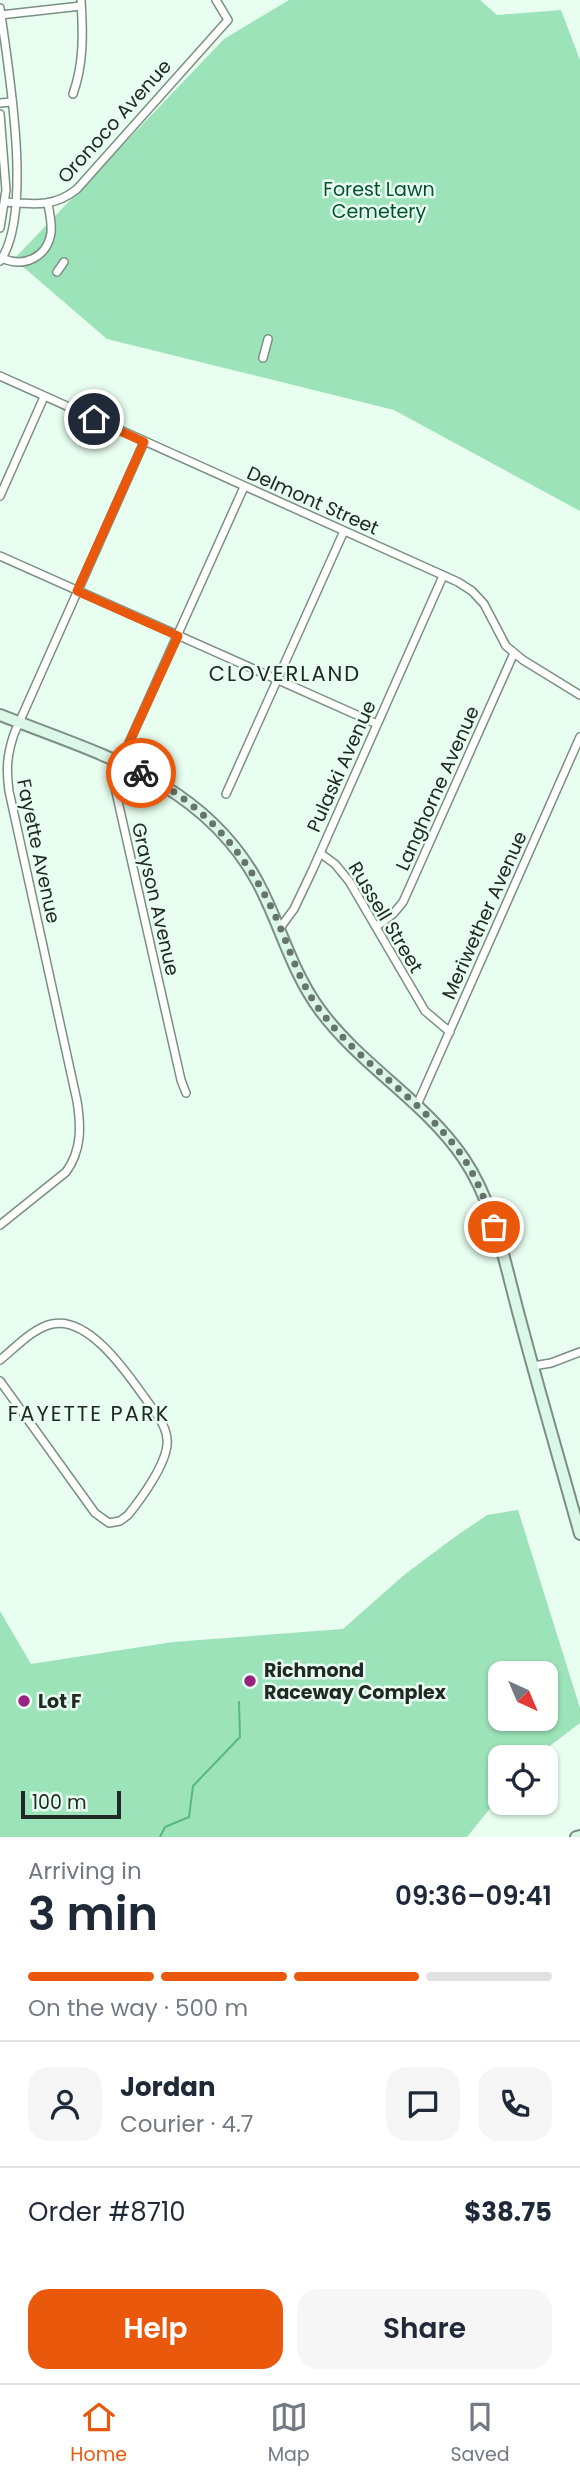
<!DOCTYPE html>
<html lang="en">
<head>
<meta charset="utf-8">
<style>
	body { margin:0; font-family:Poppins,sans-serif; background:#f6f6f7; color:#1f2937; height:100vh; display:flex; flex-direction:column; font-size:26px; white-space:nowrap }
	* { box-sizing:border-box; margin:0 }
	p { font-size:23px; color:#747a83 }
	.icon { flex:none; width:38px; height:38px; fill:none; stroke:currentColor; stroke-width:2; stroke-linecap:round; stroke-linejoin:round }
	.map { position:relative; height:1837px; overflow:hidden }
	.panel { display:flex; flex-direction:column; background:#fff; flex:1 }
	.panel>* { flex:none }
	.needle { width:46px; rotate:136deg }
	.buttons { position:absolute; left:488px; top:1661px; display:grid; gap:14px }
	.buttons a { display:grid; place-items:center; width:70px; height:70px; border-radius:14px; background:#fff; box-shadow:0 2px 5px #0004; font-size:35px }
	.scale { position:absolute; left:21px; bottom:18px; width:100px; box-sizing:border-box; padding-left:7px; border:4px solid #212924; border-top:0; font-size:19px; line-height:24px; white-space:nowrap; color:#212924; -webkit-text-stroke:5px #e8fef0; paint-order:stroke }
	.pin { position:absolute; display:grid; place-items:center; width:60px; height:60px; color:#fff; margin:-30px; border:4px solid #fff; border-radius:50%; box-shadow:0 2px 7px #0007 }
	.courier { position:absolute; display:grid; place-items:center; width:70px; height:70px; margin:-35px; border:5px solid #ea580c; border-radius:50%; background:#fff; color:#222; box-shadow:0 2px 9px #0007 }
	.summary em { font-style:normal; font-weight:600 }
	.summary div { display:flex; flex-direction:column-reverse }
	.summary { display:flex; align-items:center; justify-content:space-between; height:119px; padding:0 28px }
	h1 { font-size:46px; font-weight:600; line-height:52px }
	.bar { display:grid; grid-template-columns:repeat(4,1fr); gap:10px 7px; align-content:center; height:84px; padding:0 28px }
	.bar i { height:9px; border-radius:5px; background:#e0e1e3 }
	.bar .on { background:#ea580c }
	.bar p { grid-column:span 4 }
	.line { display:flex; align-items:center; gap:18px; padding:0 28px; border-top:2px solid #e0e1e3 }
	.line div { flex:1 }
	.round { display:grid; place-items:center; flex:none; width:74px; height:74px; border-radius:21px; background:#f6f6f7 }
	.action { display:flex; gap:14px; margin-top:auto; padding:14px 28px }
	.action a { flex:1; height:80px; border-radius:21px; background:#ea580c; color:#fff; font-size:28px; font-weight:600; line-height:80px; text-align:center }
	.action a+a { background:#f6f6f7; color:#1f2937 }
	.menu { display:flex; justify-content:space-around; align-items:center; height:98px; border-top:2px solid #e0e1e3; background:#fff; font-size:19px; color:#747a83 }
	.menu a { display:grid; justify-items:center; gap:4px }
	.menu .on { color:#ea580c }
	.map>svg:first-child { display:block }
</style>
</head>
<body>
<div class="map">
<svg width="580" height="1837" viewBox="0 0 580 1837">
	<rect width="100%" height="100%" fill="#e8fef0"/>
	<path fill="#9ce3b9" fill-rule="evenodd" d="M289 0H480L497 15 561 10 580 60V511L394 410 107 339 14 259 224 39Z
		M518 1510 580 1708V1723L535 1757H500V1796L467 1837H0V1611L31 1664 173 1642 343 1629 404 1575 452 1539 487 1515ZM500 1673H546V1718H500Z"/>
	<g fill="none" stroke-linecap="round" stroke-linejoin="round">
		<path stroke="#58b884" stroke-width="2" d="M160 1837 165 1827 189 1817 193 1786 240 1737 239 1702"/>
		<g stroke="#7b8f82" stroke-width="10">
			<path id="street" d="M0 8C8 66 34 214 0 261
				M0 15 81 6
				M73 94C84 63 83 33 81 0
				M0 103 11 102
				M0 114 6 190 0 228
				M5 202C32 204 54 208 77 189L228 20 216 0
				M2 258C23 268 47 258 51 233 52 224 50 214 48 204
				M57 272 64 262
				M263 358 268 339
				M0 376 458 582 472 591 484 604 506 646 523 660 580 695
				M0 496 44 397
				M0 556 377 724
				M226 794 344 531
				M320 853 335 864 349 881 425 1011 450 1032
				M376 927 393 914 403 902 514 653
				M280 928 294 909 313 869 443 576
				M186 1093 181 1080 113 779 117 762 128 745 244 487
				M417 1105 580 737
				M0 1225 66 1172C82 1150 81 1126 77 1101L9 791C6 769 7 755 14 734L144 442
				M0 1360C15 1348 33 1328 52 1324 89 1316 127 1373 145 1398 154 1411 169 1427 167 1445 165 1466 141 1499 128 1515L120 1521 109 1523 95 1513 0 1381
				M533 1366 551 1363 580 1352"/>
		</g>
		<g stroke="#7b8f82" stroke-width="14">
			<path id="secondary" d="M0 715C99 754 202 781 257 881 280 923 291 971 320 1010 361 1066 425 1101 464 1159 495 1205 505 1265 520 1319 539 1391 560 1462 580 1534
				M576 1837 580 1836"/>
		</g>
		<use href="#street" stroke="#fff" stroke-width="7"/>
		<use href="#secondary" stroke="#dbf7e7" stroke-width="10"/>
	</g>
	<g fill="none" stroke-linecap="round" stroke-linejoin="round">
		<path stroke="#67746b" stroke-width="7" stroke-dasharray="0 12.6" d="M141 773C203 803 245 852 274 913 289 946 298 980 319 1009 359 1063 418 1097 458 1150 475 1173 485 1199 494 1227"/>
		<path stroke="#ea580c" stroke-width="9" d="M94 419 144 442 77 591 178 636 128 745 117 762 141 773"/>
	</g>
	<g fill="#982480" stroke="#e8fef0" stroke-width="2.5">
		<circle cx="250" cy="1681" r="7"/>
		<circle cx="24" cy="1701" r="7"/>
	</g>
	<g text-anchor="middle" stroke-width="5" stroke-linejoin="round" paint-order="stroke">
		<g font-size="19" fill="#212924" stroke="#e8fef0">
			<text transform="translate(114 121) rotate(-48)" y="7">Oronoco Avenue</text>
			<text transform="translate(313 500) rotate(24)" y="7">Delmont Street</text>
			<text transform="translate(341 766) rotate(-66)" y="7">Pulaski Avenue</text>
			<text transform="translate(437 788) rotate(-66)" y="7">Langhorne Avenue</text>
			<text transform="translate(39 851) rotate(78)" y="7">Fayette Avenue</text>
			<text transform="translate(156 899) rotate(77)" y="7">Grayson Avenue</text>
			<text transform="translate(484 915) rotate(-66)" y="7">Meriwether Avenue</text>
			<text transform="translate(386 917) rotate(59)" y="7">Russell Street</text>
		</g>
		<g font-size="19" fill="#00512f" stroke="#e8fef0">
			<text x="379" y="196">Forest Lawn<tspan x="379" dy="22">Cemetery</tspan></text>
		</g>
		<g font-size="19" font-weight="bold" fill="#212924" stroke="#e8fef0" text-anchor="start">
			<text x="264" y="1677">Richmond<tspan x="264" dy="22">Raceway Complex</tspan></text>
			<text x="38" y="1708">Lot F</text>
		</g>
		<g font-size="21" letter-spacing="2" fill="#212924" stroke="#e8fef0">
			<text x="285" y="681">CLOVERLAND</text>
			<text x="89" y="1421">FAYETTE PARK</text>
		</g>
	</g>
</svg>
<div class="buttons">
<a><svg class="needle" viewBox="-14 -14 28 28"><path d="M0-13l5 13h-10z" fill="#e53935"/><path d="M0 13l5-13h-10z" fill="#747a83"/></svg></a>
<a><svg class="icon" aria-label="locate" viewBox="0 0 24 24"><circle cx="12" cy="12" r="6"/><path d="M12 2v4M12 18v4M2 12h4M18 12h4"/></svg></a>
</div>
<div class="scale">100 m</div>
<div class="pin" style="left:494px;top:1227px;background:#ea580c"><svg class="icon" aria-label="bag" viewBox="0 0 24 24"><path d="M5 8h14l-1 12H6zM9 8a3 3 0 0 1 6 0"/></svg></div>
<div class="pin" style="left:94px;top:419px;background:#1f2937"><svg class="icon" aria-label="home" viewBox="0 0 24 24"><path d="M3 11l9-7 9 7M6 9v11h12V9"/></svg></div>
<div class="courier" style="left:141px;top:773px"><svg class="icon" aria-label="bike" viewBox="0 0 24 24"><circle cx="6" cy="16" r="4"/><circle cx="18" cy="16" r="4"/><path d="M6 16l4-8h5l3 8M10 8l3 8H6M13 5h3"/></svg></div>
</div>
<section class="panel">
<div class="summary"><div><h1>3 min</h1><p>Arriving in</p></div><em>09:36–09:41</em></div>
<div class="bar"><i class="on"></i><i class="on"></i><i class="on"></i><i></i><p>On the way · 500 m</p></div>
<div class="line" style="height:126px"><a class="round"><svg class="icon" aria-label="person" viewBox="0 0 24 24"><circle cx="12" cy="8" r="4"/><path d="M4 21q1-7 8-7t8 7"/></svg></a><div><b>Jordan</b><p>Courier · 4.7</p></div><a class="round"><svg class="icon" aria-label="chat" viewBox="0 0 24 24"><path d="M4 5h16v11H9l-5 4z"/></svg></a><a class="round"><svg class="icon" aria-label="phone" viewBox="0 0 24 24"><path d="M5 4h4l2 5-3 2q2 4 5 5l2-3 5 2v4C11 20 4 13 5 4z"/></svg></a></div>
<div class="line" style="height:91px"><div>Order #8710</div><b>$38.75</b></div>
<div class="action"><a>Help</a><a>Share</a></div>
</section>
<nav class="menu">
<a class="on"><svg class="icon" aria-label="home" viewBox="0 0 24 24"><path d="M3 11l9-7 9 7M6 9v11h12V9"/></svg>Home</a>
<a><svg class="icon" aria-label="map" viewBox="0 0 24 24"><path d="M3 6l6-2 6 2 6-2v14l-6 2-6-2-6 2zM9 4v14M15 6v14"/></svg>Map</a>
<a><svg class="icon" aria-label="saved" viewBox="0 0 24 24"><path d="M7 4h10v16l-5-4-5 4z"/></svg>Saved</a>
</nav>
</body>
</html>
